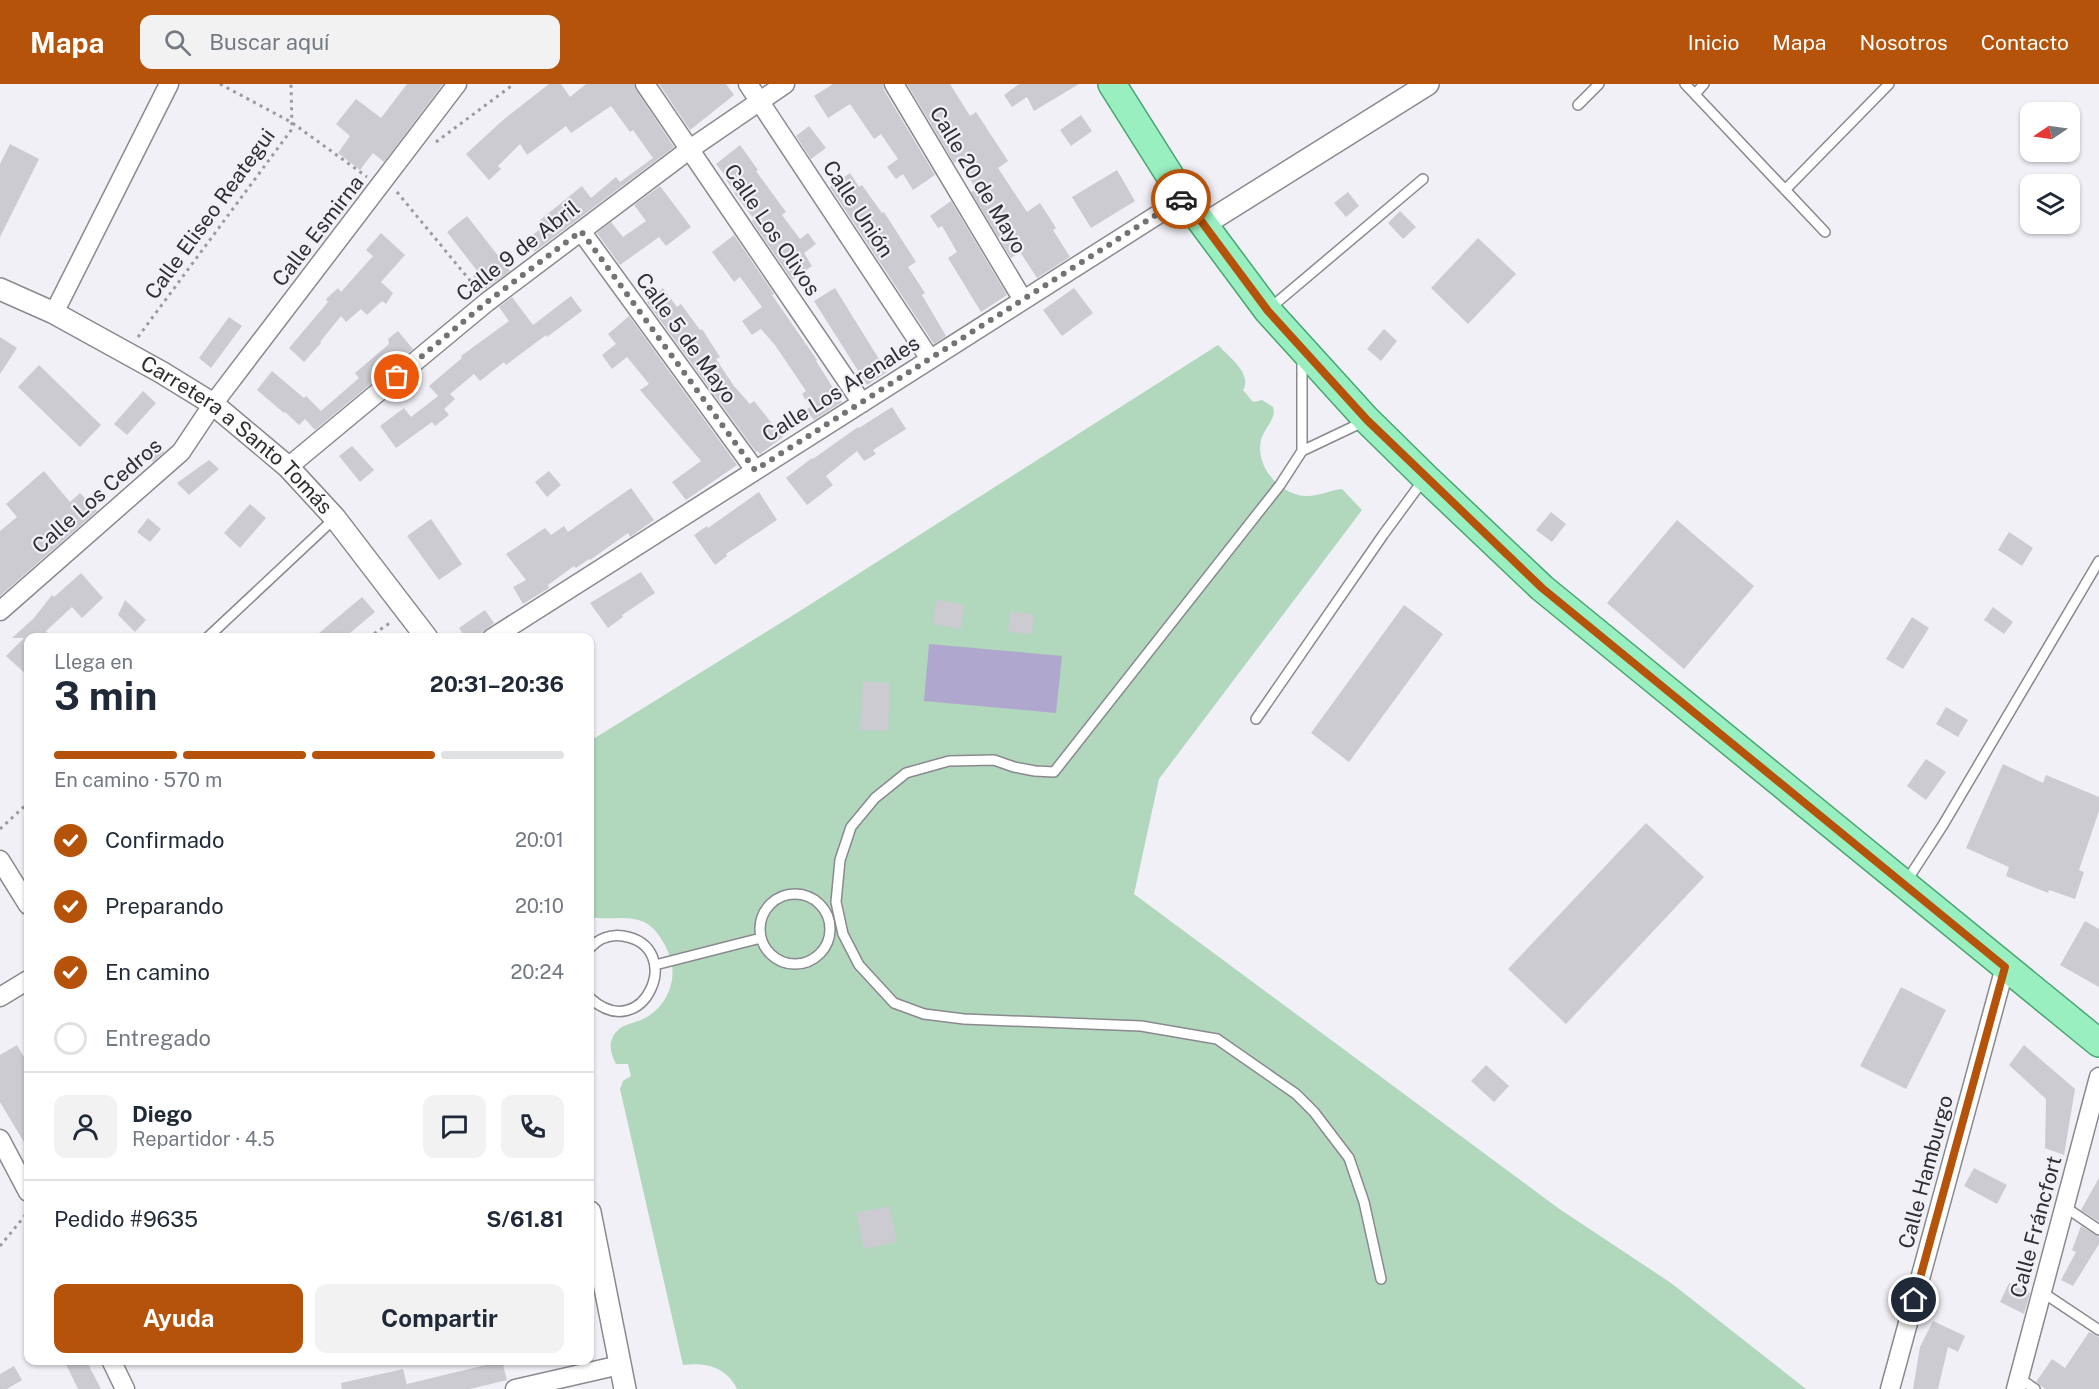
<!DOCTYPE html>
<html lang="es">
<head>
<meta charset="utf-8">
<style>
	body { margin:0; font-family:"Public Sans",sans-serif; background:#f2f2f3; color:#1f2937; height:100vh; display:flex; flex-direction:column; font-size:22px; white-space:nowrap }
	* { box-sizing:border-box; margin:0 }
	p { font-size:20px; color:#747a83 }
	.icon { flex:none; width:33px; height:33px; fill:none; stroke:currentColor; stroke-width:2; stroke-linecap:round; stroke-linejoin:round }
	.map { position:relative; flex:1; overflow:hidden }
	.drawer { position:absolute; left:24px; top:549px; width:570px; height:732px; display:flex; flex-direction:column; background:#fff; border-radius:12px; box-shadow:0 2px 4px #0004 }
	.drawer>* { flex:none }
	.needle { width:39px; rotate:257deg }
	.buttons { position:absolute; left:2020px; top:18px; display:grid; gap:12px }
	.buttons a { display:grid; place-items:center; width:60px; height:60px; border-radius:12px; background:#fff; box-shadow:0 2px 4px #0004; font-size:30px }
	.pin { position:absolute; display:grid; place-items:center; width:51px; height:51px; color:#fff; margin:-26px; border:3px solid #fff; border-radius:50%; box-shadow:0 2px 6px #0007 }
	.courier { position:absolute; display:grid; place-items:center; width:60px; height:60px; margin:-30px; border:4px solid #b45309; border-radius:50%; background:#fff; color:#222; box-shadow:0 2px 8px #0007 }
	.summary em { font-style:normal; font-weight:700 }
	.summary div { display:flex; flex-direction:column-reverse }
	.summary { display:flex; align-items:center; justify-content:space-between; height:102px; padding:0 30px }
	h1 { font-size:39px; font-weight:700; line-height:45px }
	.bar { display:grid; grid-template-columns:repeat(4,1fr); gap:9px 6px; align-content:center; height:72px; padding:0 30px }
	.bar i { height:8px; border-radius:4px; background:#e0e1e3 }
	.bar .active { background:#b45309 }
	.bar p { grid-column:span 4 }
	.line { display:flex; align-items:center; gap:15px; padding:0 30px; border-top:2px solid #e0e1e3 }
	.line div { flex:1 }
	.round { display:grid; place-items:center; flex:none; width:63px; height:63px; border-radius:12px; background:#f2f2f3 }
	ol { padding:0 30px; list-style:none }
	li { display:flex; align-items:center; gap:18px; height:66px }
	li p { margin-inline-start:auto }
	li .icon { padding:6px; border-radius:50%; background:#b45309; color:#fff; stroke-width:4 }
	li:last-child { color:#747a83 }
	li i { width:33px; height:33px; border:3px solid #e0e1e3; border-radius:50% }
	.cta { display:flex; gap:12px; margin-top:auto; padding:12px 30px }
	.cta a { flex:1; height:69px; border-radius:12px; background:#b45309; color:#fff; font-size:24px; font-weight:700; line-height:69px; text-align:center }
	.cta a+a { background:#f2f2f3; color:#1f2937 }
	header { display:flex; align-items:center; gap:36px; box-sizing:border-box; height:84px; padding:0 30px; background:#b45309; color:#fff }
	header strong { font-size:28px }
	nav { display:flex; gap:33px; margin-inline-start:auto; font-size:21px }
	.search { width:420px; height:54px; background:#f2f2f3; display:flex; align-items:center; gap:15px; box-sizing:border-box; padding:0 21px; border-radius:12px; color:#747a83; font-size:22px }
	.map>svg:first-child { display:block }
</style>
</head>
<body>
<header>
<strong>Mapa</strong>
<div class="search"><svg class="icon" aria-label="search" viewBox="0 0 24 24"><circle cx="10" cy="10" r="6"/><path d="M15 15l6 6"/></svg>Buscar aquí</div>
<nav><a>Inicio</a><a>Mapa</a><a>Nosotros</a><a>Contacto</a></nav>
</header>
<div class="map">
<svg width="2099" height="1305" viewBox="0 0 2099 1305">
	<rect width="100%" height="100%" fill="#f1f0f6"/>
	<path fill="#b1d7bd" d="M1218 261C1228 272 1253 290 1243 306L1253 318 1262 316 1273 323C1277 335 1264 344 1261 356 1255 383 1280 410 1305 412 1318 413 1330 406 1342 405L1362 426 1159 695 1134 810 1558 1124 1671 1199 1806 1305H737C727 1283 705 1278 683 1281L620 1005 623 997 631 992 628 980H616C610 968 607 957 618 946 624 940 635 939 643 935 667 924 679 894 669 870 664 858 656 844 644 838 626 830 608 837 590 833V657L803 525Z"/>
	<path fill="#afa7cd" d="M929 560 1062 572 1056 629 924 617Z"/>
	<path fill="#cccbd1" d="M407 0H443L384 78 373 69 360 86 338 69 350 52 336 40 356 15 381 34Z
		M549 0H561L570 13 586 0H634L636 6 674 63 533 169 535 168 526 156 544 142 540 136 582 102 591 114 616 93 620 98 653 74 633 46 630 48 611 22 571 49 566 42 527 71 520 60 498 82 501 85 489 96 466 70 503 36Z
		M659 0H726L734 11 690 46Z
		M833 0H883L884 6 935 91 913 106 903 90 896 95 887 83 898 75 881 50 874 55 850 20 828 34 814 12Z
		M907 0H950L970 32 976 28 1008 77 998 84 1027 128 1040 119 1056 144 1053 146 1070 173 1037 194 1020 168 1011 174 971 108 976 105 959 76 954 79Z
		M1019 0H1079L1034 27 1027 13 1012 23 1004 11Z
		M1081 31 1092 47 1071 62 1060 46Z
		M809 42 826 64 811 75 796 52Z
		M10 60 39 75 0 153V80Z
		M740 61 758 86 756 87 786 128 782 131 800 155 808 149 816 160 804 169 812 182 792 196 752 137 754 135 734 109 735 108 726 96 728 95 716 80Z
		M1117 86 1135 117 1091 144 1072 113Z
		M850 89 859 103 862 101 882 129 884 128 916 178 908 183 925 209 922 211 946 252 934 260 830 103Z
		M660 102 691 143 666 162 659 153 620 181 597 149 611 138 623 153 646 137 634 121Z
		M1348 108 1359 122 1346 133 1334 119Z
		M951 117 1007 211 981 228 948 174 957 168 942 142 938 144 930 132Z
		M1400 127 1416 143 1403 155 1388 139Z
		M467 132 510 187 485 205 473 192 478 188 447 148Z
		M381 149 405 171 381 198 393 209 386 220 382 217 367 231 361 225 346 238 341 232 320 258 321 259 304 278 289 264 328 218 326 215 338 204 341 208 373 172 366 166Z
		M734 151 774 210 772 211 817 276 816 277 842 318 814 336 806 326 810 323 802 310 806 307 775 261 761 245 752 251 742 237 762 223 740 193 734 198 712 168Z
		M1478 154 1516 190 1468 240 1431 204Z
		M663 204 677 223 681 220 700 246 702 245 720 273 716 275 734 302 750 320 754 317 783 353 760 370 757 367 756 368 647 218Z
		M835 204 887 288 867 301 814 217Z
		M1074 204 1093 229 1062 252 1043 226Z
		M571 212 582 227 547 253 546 251 506 281 504 278 480 297 474 290 450 310 455 315 444 325 449 331 435 342 432 338 396 364 380 342 404 324 411 333 438 312 429 302 462 274 461 272 509 237 499 223 512 213 533 241Z
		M629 232 737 381 686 416 672 398 701 377 640 306 649 300 627 273 612 285 602 271 616 260 608 250Z
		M229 233 242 242 211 284 199 274Z
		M1384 245 1397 257 1381 277 1367 265Z
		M398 247 413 265 315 346 305 335 299 341 285 328 284 329 257 306 272 287 304 314 306 312 321 327 359 294 355 289 389 260 388 255Z
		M0 253 17 264 0 290Z
		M39 281 101 341 80 363 18 303Z
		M143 307 156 319 127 351 114 340Z
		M892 323 906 345 873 366 876 370 864 377 857 367 826 392 833 401 807 421 786 394 812 374 813 375 858 343 859 344Z
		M152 360 164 368 153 378 144 371Z
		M352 362 374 386 360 398 339 372Z
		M209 376 219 385 189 411 177 399Z
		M44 387 70 418 80 409 97 427 0 512V447L17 433 6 420Z
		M549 387 561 401 547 413 535 398Z
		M631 404 654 436 630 453 628 449 590 476 589 475 576 484 574 482 548 501 549 504 523 520 513 503 526 496 506 470 545 444 551 451 564 442 568 448Z
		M759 408 777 436 726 470 727 472 715 481 694 451 707 442 708 444Z
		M250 420 266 434 240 464 224 449Z
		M1551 428 1566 440 1552 458 1536 446Z
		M148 434 161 445 150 458 137 448Z
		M431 435 462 480 439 496 407 452Z
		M1677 436 1754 502 1684 585 1607 519Z
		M2009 448 2033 464 2022 482 1998 466Z
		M641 488 655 509 622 531 623 533 608 544 590 519Z
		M81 489 103 514 82 534 72 523 46 547 52 554H28V592L6 572 24 554H12L34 534 52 511 54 513Z
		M362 513 375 528 344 554H313Z
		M125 516 146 536 135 548 118 531Z
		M936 516 964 520 961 545 933 540Z
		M1404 521 1443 550 1349 678 1311 649Z
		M1993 523 2013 538 2004 550 1984 536Z
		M485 526 494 539 476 554H465L459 544Z
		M1010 528 1034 530 1032 550 1008 548Z
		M1912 533 1929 544 1903 585 1886 575Z
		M863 597 890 599 888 647 860 646Z
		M1946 623 1968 636 1958 653 1936 640Z
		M1926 675 1946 688 1926 716 1907 702Z
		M2003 680 2043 699 2046 691 2099 713V727L2079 786 2084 788 2075 815 2049 806 2048 809 2006 792 2009 783 1966 764Z
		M1646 739 1704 793 1566 940 1508 885Z
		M2085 837 2099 845V903L2060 881Z
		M1901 903 1946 926 1906 1005 1860 982Z
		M17 961 28 980V1065L0 1018V971Z
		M2024 961 2075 1005 2064 1071 2045 1064 2046 1015 2009 981Z
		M1486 981 1509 1002 1494 1018 1471 997Z
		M1974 1084 2007 1101 1997 1120 1964 1102Z
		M2099 1094V1138L2081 1126Z
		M889 1122 897 1158 864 1165 856 1129Z
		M2081 1142 2099 1153V1160L2073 1202 2061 1196 2076 1168 2072 1166Z
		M2009 1199 2030 1209 2024 1230 2000 1218Z
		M1933 1237 1965 1252 1958 1268 1948 1263 1938 1305H1913L1920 1263Z
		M2089 1248 2099 1253V1305H2045L2036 1298 2052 1275 2065 1284Z
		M64 1276H86L101 1305H78Z
		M502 1277 507 1296 470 1305H342L341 1299 403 1285 408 1305 407 1300Z
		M14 1282 22 1296 7 1305H0V1290Z"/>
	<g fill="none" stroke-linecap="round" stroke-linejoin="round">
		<g stroke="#8a898f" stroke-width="12">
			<path id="service" d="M1685 0 1825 148
				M1695 10 1704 0
				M1578 21 1599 0
				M1785 106 1889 0
				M1269 225 1423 95
				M1363 338 1302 367 1280 401 1054 688 1035 687 1014 683 994 676 949 677 906 689 875 714 851 743 840 776 836 818 843 850 859 881 894 919 924 930 964 935 1141 942 1217 955 1296 1010 1314 1028 1349 1074 1364 1118 1381 1195
				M1302 367V274
				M207 554 335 434
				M1256 635 1383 451 1424 395
				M1906 798 1943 741 2099 477
				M760 845a35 35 0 1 1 70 0a35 35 0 1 1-70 0Z
				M590 864C598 855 610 850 623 852 687 862 644 963 590 914
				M655 881 761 854
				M2065 1123 2099 1146
				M2042 1208 2099 1246
				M2019 1294 2035 1305"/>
		</g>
		<g stroke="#8a898f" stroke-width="21">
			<path id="minor" d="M645 0 862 319
				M748 0 930 275
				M894 0 1023 216
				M581 147 755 386
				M54 229 169 0
				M288 383 487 218 690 65 785 0
				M0 527 181 368 213 320 457 0
				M492 554 1184 114
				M0 776 28 821
				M0 913 28 896
				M0 1055 28 1108
				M111 1276 125 1305
				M515 1305 620 1281
				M1890 1305 2005 883
				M2016 1305 2099 993"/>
		</g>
		<g stroke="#8a898f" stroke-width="24">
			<g id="tertiary">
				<path d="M1203 141 1428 0"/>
				<path id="s1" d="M0 205 54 229 161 288 213 320 288 383 335 434 427 554"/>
				<path d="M590 1128 625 1305"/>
			</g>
		</g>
		<g stroke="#48a572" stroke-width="30">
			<path id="primary" d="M1112 0 1184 114 1268 227 1367 336 1426 394 1542 504 2099 959"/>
		</g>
		<path stroke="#9b9a9f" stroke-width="3" stroke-dasharray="3 4.5" stroke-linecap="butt" d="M220 0 291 38 367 93
			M436 58 514 0
			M397 108 477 205
			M138 253 292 45 291 0
			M368 554 391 538
			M0 745 28 719
			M0 1162 28 1128"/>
		<use href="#service" stroke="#fff" stroke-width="9"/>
		<use href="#minor" stroke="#fff" stroke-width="18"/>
		<use href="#tertiary" stroke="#fff" stroke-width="21"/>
		<use href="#primary" stroke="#99efbf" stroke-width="27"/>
	</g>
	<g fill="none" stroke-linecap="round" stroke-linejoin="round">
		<path stroke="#737376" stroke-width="6" stroke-dasharray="0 10.8" d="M397 293 487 218 581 147 755 386 1181 115"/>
		<path stroke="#b45309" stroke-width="8" d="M1181 115 1184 114 1268 227 1367 336 1542 504 2005 883 1914 1216"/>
	</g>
	<g text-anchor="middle" stroke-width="4.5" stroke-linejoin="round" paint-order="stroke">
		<g font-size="21" fill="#2f2f31" stroke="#f1f0f6">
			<text transform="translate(978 96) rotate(59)" y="7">Calle 20 de Mayo</text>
			<text transform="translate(858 125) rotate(57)" y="7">Calle Unión</text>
			<text transform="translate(210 130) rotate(-54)" y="7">Calle Eliseo Reategui</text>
			<text transform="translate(772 146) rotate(56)" y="7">Calle Los Olivos</text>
			<text transform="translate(318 147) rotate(-52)" y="7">Calle Esmirna</text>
			<text transform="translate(518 167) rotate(-38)" y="7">Calle 9 de Abril</text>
			<text transform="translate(686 254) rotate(54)" y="7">Calle 5 de Mayo</text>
			<text transform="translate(841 305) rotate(-32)" y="7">Calle Los Arenales</text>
			<text dy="7" stroke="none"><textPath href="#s1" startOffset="280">Carretera a Santo Tomás</textPath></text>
			<text transform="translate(97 412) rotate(-41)" y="7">Calle Los Cedros</text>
			<text transform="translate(1926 1088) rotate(-75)" y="7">Calle Hamburgo</text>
			<text transform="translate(2036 1143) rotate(-75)" y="7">Calle Fráncfort</text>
		</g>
	</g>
</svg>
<div class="buttons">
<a><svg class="needle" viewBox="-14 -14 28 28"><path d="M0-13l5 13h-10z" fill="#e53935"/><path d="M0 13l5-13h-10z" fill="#747a83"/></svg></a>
<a><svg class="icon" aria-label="layers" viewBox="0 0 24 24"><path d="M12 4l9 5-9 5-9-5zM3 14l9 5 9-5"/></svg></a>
</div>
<div class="pin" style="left:397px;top:293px;background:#ea580c"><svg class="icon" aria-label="bag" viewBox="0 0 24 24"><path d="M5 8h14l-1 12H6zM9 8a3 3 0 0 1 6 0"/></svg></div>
<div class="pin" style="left:1914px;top:1216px;background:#1f2937"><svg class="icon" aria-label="home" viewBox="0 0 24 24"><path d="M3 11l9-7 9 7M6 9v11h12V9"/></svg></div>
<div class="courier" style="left:1181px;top:115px"><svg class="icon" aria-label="car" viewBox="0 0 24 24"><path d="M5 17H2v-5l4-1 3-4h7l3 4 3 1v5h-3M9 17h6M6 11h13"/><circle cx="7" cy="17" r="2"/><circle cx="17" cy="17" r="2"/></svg></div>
<section class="drawer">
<div class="summary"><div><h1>3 min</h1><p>Llega en</p></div><em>20:31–20:36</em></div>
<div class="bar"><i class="active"></i><i class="active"></i><i class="active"></i><i></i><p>En camino · 570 m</p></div>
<ol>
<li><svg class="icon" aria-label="check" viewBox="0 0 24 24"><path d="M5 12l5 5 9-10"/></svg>Confirmado<p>20:01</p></li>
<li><svg class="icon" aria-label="check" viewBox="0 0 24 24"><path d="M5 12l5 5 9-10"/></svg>Preparando<p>20:10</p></li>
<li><svg class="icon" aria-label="check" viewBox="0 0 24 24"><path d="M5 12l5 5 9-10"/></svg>En camino<p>20:24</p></li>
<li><i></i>Entregado</li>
</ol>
<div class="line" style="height:108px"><a class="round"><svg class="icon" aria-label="person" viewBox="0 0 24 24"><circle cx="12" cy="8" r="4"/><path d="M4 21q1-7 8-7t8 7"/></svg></a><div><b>Diego</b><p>Repartidor · 4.5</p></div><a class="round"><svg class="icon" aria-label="chat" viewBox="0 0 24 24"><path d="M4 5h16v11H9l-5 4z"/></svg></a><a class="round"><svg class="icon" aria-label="phone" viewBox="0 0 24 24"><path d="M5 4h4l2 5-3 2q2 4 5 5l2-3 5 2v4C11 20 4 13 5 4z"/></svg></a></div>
<div class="line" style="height:78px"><div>Pedido #9635</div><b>S/61.81</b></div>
<div class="cta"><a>Ayuda</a><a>Compartir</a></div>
</section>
</div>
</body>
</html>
